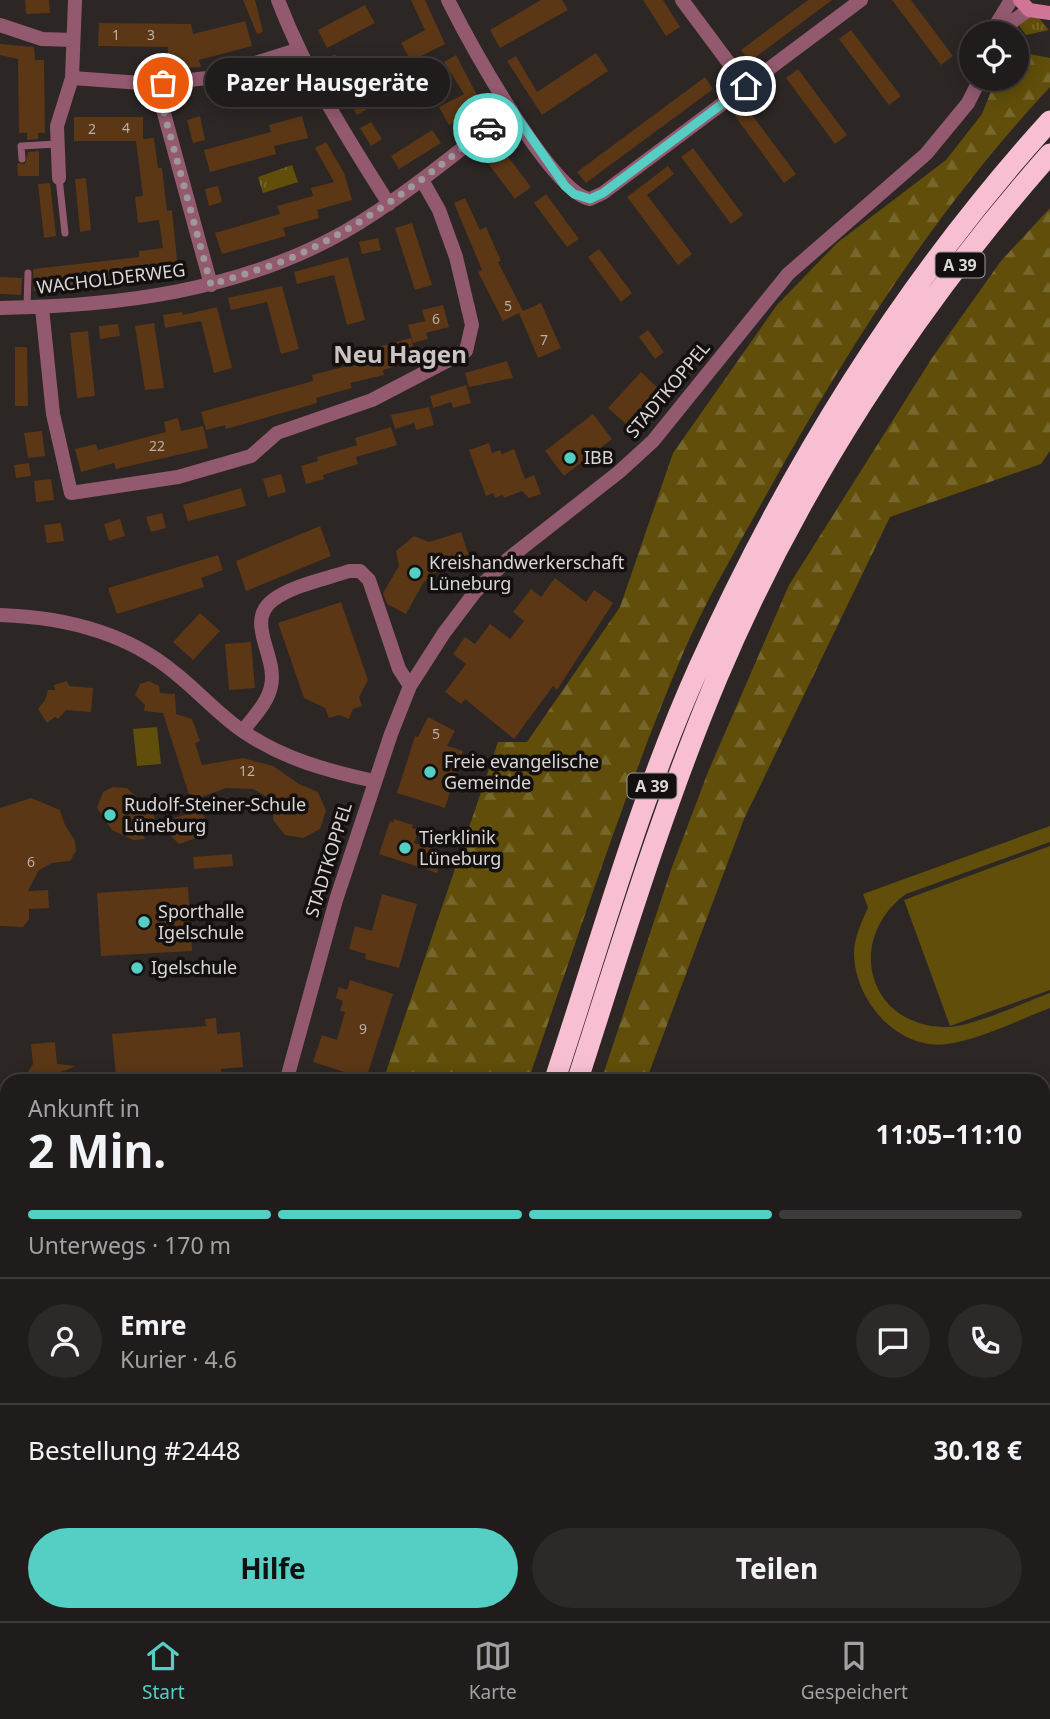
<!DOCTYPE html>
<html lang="de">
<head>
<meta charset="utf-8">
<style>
	body { margin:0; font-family:"Noto Sans",sans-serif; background:#2d2929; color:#f1f3f6; height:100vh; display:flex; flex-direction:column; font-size:26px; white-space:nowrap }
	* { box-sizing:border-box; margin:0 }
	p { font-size:23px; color:#a2a1a3 }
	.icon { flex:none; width:38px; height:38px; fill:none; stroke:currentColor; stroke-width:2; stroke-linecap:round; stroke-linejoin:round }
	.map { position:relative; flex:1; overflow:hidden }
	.side { position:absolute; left:0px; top:1074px; width:1050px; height:548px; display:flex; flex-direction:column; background:#211c1c; border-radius:21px 21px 0 0; box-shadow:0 4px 18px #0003,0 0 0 2px #3e3a3b }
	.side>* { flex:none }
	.controls { position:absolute; left:959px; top:21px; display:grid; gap:14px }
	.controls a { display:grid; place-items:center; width:70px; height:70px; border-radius:50%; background:#211c1c; box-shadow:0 4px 18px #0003,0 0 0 2px #3e3a3b; font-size:35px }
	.pin { position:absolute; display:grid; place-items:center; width:60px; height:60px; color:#fff; margin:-30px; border:4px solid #fff; border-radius:50%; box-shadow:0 2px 7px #0007 }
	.courier { position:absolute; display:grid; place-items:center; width:70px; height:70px; margin:-35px; border:5px solid #55cec4; border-radius:50%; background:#fff; color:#222; box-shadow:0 2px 9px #0007 }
	.bubble { position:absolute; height:49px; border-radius:24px; background:#211c1c; box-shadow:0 4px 18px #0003,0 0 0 2px #3e3a3b; font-size:23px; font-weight:700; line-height:49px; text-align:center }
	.summary em { font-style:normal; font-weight:700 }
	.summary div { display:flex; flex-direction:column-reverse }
	.summary { display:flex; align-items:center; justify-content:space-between; height:119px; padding:0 28px }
	h1 { font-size:46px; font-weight:700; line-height:52px }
	.bar { display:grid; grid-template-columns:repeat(4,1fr); gap:10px 7px; align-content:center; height:84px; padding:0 28px }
	.bar i { height:9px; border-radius:5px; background:#3e3a3b }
	.bar .selected { background:#55cec4 }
	.bar p { grid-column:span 4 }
	.line { display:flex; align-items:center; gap:18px; padding:0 28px; border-top:2px solid #3e3a3b }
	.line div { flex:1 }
	.round { display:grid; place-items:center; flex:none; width:74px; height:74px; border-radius:37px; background:#2d2929 }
	.primary-button { display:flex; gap:14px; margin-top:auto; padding:14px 28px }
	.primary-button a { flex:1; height:80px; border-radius:42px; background:#55cec4; color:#111; font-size:28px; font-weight:700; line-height:80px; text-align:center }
	.primary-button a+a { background:#2d2929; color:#f1f3f6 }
	.menu { display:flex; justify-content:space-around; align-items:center; height:98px; border-top:2px solid #3e3a3b; background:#211c1c; font-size:19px; color:#a2a1a3 }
	.menu a { display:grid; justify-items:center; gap:4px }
	.menu .selected { color:#55cec4 }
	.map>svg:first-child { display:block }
</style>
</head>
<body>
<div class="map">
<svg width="1050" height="1621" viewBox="0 0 1050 1621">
	<defs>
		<pattern id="grass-tufts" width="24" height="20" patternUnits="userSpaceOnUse" patternTransform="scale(1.75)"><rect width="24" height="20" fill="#604e0a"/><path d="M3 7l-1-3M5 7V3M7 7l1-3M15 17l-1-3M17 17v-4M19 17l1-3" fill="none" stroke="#76672d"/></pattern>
		<pattern id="forest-firs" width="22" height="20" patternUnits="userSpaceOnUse" patternTransform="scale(1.75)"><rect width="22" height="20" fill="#604e0a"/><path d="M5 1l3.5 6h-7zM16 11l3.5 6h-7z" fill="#76672d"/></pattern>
	</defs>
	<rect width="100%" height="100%" fill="#2c2625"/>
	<path fill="url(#grass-tufts)" d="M1026 17 1039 18 1049 30 1026 35 1017 23Z
		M292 165 298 182 263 193 258 177Z"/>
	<path fill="url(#forest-firs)" d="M1020 52 1050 58V87C936 209 846 351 765 497 736 550 704 603 681 658 623 796 577 940 528 1081H383L498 742H527L620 607 673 453 777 305 837 243 946 160 982 114 996 79H1017V55Z
		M1050 208V451L1041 464 890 517 744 819 646 1081H601L672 867 708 772 789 585 932 358 1001 261Z
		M136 1615H264L259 1621H131Z"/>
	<path fill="#604e0a" d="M157 727 161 764 137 766 133 729Z
		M1050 826V842L906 894C846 938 866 1024 943 1027 969 1029 1024 1002 1050 993V1008C1018 1020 982 1039 948 1044 898 1051 855 1001 854 954 854 938 861 923 868 908L863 894Z
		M1050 846V990L950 1026 904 900Z"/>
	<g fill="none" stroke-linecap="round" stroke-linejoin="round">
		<path stroke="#55504e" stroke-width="89" d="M992 1615 996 1621"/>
	</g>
	<path fill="#5b3716" d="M25 0H49L50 13 26 14Z
		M243 0H255L263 32 257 34Z
		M411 0H425L445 44 411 61 401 43 425 30Z
		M541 0H562L568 10 500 48 490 30Z
		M643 0H663L680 27 666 36Z
		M808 0H832L749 62 741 50Z
		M892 0H911L953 56 941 65Z
		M365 5 375 23 327 48 318 30Z
		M245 21 252 46 199 60 201 67 167 69 168 47 98 46 99 23 191 24 193 34Z
		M851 30 901 96 889 105 839 39Z
		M0 44 34 47 35 60H44L45 133H38V139L27 140V133H19L18 59 0 55Z
		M596 53 608 71 542 115 507 61 516 56 537 92Z
		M335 54 344 70 332 76 324 60Z
		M456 55 483 107 449 125 439 107 464 94 444 62Z
		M395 66 407 86 357 115 345 95Z
		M798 69 847 135 835 144 786 78Z
		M705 77 713 89 586 183 577 172Z
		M295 80 305 102 294 108 283 86Z
		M261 86 264 98 222 109 219 97Z
		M747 108 796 174 784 183 735 116Z
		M200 116 205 140 193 143 187 120Z
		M302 116 308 138 274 146 276 154 210 172 204 150 271 132 269 125Z
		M74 117H143V139L154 138 158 168H162L167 211 172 210 178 270 143 274V278L34 291 33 269 139 257V251L163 248 159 220 138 223 135 197 143 196 136 141H74Z
		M371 122 382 139 371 146 360 128Z
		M432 130 441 143 399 169 391 156Z
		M326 142 344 173 352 200 317 210 319 218 283 228 286 236 222 254 215 233 280 214 277 206 313 196 311 188 334 182 315 148Z
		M693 148 743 215 731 224 681 157Z
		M503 150 531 187 515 199 487 162Z
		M39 151V176H18L17 163 25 164 28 152Z
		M668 166 674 174 647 195 692 254 678 265 627 197Z
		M86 178 91 230 80 232 75 179Z
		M50 183 56 236 44 238 38 184Z
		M218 186 222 202 209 206 205 189Z
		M546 194 579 239 567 247 534 203Z
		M465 198 480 230 486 227 501 261 498 262 523 311 541 303 561 348 538 358 519 313 503 321 478 272 482 270 454 203Z
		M412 223 432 285 415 290 395 228Z
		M378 238 381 250 362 254 359 242Z
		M599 249 632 293 621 302 588 257Z
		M348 257 365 320 347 325 334 275 297 284 294 272Z
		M0 277 22 278 21 295 0 294Z
		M282 286 299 349 281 354 267 302 231 310 228 298Z
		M443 305 449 327 426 333 428 339 413 343 408 325 425 321 422 310Z
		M217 307 232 368 214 373 201 321 165 328 163 315 182 312 183 315Z
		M154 323 164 388 145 390 135 326Z
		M118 324 120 336 100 339 99 326Z
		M648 330 664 352 655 359 639 337Z
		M88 331 95 396 77 398 70 333Z
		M411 338 417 360 383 370 384 375 350 383 352 388 316 398 317 403 226 429 225 425 206 430 201 412 313 381 312 375 347 366 346 361 379 353 377 347Z
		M15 347H27L28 406H15Z
		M507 361 513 378 469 387 465 373Z
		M641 372 660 390 628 426 608 408Z
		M466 385 471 403 453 408 451 402 433 408 430 396Z
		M429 407 434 425 416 430 414 423 395 429 391 415Z
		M593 414 612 439 564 476 545 451Z
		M178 418 181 431 203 426 208 448 116 469 114 463 81 472 75 449 96 444 98 450 166 432 164 422Z
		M391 427 397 445 356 457 358 464 323 475 324 479 306 484 301 466 318 461 317 457 357 445 355 438Z
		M42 431 45 456 28 458 24 433Z
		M489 443 492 453 500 450 502 454 514 449 525 479 534 475 541 494 529 498 522 491 504 498 502 495 495 498 493 493 486 496 469 450Z
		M29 463 31 476 16 478 14 465Z
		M281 474 286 492 268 497 263 479Z
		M51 479 54 500 36 502 34 481Z
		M241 488 246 506 188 521 183 505Z
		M162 513 166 528 151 532 146 517Z
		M120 519 125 536 109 541 104 524Z
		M61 523 64 541 47 543 44 525Z
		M320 526 331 556 246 591 236 561Z
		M461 532 470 559 439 570 423 583 406 614 387 604 383 593 399 566 396 551 414 536 429 542Z
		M218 555 223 570 201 578 204 587 117 614 108 588Z
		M555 578 586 602 594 590 613 603 557 690 553 686 514 739 465 699 461 704 445 692 466 664 453 654 465 637 475 644 490 624 510 639 524 621 513 612 531 589 541 597Z
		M341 602 368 680 359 697 362 706 353 709 349 719 339 715 329 718 325 708 304 698 278 623Z
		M200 613 220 631 193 660 173 642Z
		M251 642 255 688 229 690 225 644Z
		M67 681 69 686 93 688 91 712 66 710 58 719 55 717 47 723 38 709 45 700 48 690H55L54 685Z
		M149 681 159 686 160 693 175 694 176 714 192 719 200 741 195 743 202 765 243 758 273 766 299 784 318 792 326 811 320 829 303 838 285 835 273 820 274 801 253 789 226 788 191 801 163 713 144 711 145 705 135 695 140 684Z
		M428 717 455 731 447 746 463 751 445 808 397 793 415 736 418 737Z
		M113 787 127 788 152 811 157 824 143 835 145 839 133 840 112 830 97 808 103 792Z
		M31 798 60 810 65 825 75 841 76 851 70 861 52 863 39 870 28 891 48 890 49 908 29 909V919L23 927 0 926V808Z
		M199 810 207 820 208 834 179 844 169 834 172 819Z
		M394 819 413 825 412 828 419 830 414 843 443 852 437 873 379 854 390 821 393 822Z
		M232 854 233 866 194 869 193 857Z
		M188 887 192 951 101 956 97 893Z
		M382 894 417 904 399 968 365 959 366 954 349 949 355 926 372 931Z
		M350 980 393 994 366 1079 313 1062 322 1035 337 1040 345 1012 340 1011 343 1001 336 998 339 987 347 990Z
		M216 1018 217 1034 240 1032 243 1067 221 1069 222 1082H135L134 1074 116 1076 112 1034 206 1026 205 1019Z
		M55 1042 57 1064 76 1066 58 1073 59 1082H35L28 1072 33 1064 31 1044Z"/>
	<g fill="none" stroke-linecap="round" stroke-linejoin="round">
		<path stroke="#935a6f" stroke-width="7" d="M22 159 21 146 57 144
			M59 178 65 233
			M27 308 28 273"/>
		<path stroke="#935a6f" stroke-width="14" d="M278 0C306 73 347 138 389 204
			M448 0C467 38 551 193 590 199L603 193 861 0
			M682 0 746 86
			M0 25 42 39 73 40
			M991 33 1011 0
			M1004 33 1014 20 1029 10
			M72 78 156 84 207 78 297 50
			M156 84 211 285
			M59 178 57 126 72 78 75 0
			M0 308C119 306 239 291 344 232 404 197 457 152 511 110
			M42 308 53 414 71 493 178 477 251 456 277 433 372 400 466 351 472 325 456 257 439 210 422 180
			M0 615C63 617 126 632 175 673 199 692 219 715 244 732 284 759 328 771 374 781
			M243 731C253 717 268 703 271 686 278 656 244 622 273 600 293 585 326 579 349 571H360L369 580 399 669 410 686
			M286 1082 336 900 391 734 410 686 444 633 475 592 508 559 619 472 653 441 788 274 926 154 968 103 980 79
			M0 1128 7 1125
			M0 1316 7 1317
			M0 1511 7 1510
			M673 1615 675 1621"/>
		<path stroke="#d07598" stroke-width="14" d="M1020 0 1029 10 1050 13"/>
		<path stroke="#f8bed2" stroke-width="21" d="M554 1082C600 944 639 800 699 667 788 470 904 282 1050 121
			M577 1082C621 946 662 809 717 678 797 488 914 308 1050 154
			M289 1621 293 1615
			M315 1621 318 1615"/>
	</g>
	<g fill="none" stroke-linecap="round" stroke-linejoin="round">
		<path stroke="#9e9998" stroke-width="7" stroke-dasharray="0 12.6" d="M163 83H156L211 285C241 274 273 267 302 253 370 221 429 175 488 128"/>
		<path stroke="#55cec4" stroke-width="9" d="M488 128 512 110 565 186 574 194 590 199 603 193 746 86"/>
	</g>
	<g fill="#55cec4" stroke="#13100f" stroke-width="2.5">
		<circle cx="570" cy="458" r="7"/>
		<circle cx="415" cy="573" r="7"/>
		<circle cx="430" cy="772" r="7"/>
		<circle cx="110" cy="815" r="7"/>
		<circle cx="405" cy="848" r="7"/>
		<circle cx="144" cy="922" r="7"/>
		<circle cx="137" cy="968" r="7"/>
	</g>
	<g text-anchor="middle" stroke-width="7" stroke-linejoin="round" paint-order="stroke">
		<g font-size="14" fill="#bbafa6">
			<text x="116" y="40">1</text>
			<text x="151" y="40">3</text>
			<text x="126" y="133">4</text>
			<text x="92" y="134">2</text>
			<text x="508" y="311">5</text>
			<text x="436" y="324">6</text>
			<text x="544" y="345">7</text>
			<text x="157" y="451">22</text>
			<text x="436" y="739">5</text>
			<text x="247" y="776">12</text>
			<text x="31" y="867">6</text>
			<text x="363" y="1034">9</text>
		</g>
		<g fill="#13100f" stroke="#9f9b9a" stroke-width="2">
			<rect x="935.5" y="252.5" width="49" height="25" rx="5"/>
			<rect x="627.5" y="773.5" width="49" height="25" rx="5"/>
		</g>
		<g font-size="16" font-weight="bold" fill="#dbd7d6">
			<text x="960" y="271">A 39</text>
			<text x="652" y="792">A 39</text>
		</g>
		<g font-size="18" fill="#dbd7d6" stroke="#13100f">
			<text transform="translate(111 279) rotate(-7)" y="6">WACHOLDERWEG</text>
			<text transform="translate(668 390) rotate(-50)" y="6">STADTKOPPEL</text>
			<text transform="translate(329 860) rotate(-73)" y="6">STADTKOPPEL</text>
		</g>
		<g font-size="18" fill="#dbd7d6" stroke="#13100f" text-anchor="start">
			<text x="584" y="464">IBB</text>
			<text x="429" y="569">Kreishandwerkerschaft<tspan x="429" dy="21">Lüneburg</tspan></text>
			<text x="444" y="768">Freie evangelische<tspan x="444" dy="21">Gemeinde</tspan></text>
			<text x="124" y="811">Rudolf-Steiner-Schule<tspan x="124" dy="21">Lüneburg</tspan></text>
			<text x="419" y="844">Tierklinik<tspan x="419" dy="21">Lüneburg</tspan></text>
			<text x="158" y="918">Sporthalle<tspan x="158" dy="21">Igelschule</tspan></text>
			<text x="151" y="974">Igelschule</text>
		</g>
		<g font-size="24" font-weight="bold" fill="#ccc4c2" stroke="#13100f">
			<text x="400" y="363">Neu Hagen</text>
		</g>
	</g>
</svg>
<div class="controls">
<a><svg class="icon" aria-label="locate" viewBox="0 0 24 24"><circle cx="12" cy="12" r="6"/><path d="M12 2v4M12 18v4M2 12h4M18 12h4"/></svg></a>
</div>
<div class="pin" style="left:163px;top:83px;background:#ea580c"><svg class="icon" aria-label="bag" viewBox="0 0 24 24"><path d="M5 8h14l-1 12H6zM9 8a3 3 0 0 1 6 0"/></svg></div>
<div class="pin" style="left:746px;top:86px;background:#1f2937"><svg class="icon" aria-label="home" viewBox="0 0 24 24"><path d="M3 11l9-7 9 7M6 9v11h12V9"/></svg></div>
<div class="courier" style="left:488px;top:128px"><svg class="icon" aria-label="car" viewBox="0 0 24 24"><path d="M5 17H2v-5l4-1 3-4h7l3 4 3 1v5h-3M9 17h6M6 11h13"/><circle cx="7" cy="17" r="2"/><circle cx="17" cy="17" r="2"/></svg></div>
<div class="bubble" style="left:205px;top:58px;width:245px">Pazer Hausgeräte</div>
<section class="side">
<div class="summary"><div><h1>2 Min.</h1><p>Ankunft in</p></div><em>11:05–11:10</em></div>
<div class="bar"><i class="selected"></i><i class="selected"></i><i class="selected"></i><i></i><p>Unterwegs · 170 m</p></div>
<div class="line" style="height:126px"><a class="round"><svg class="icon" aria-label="person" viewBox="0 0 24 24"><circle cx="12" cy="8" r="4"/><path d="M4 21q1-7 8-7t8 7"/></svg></a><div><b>Emre</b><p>Kurier · 4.6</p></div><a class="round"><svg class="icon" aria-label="chat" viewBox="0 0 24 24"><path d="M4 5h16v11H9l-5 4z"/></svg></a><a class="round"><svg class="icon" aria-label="phone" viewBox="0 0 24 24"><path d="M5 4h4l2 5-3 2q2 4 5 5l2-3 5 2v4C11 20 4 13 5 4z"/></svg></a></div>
<div class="line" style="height:91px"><div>Bestellung #2448</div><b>30.18 €</b></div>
<div class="primary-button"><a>Hilfe</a><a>Teilen</a></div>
</section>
</div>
<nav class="menu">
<a class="selected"><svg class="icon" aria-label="home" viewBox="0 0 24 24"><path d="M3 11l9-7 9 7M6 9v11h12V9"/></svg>Start</a>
<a><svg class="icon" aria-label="map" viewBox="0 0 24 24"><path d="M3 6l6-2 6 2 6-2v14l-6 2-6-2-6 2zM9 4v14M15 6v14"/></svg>Karte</a>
<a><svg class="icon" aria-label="saved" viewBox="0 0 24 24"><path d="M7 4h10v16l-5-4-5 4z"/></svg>Gespeichert</a>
</nav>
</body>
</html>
